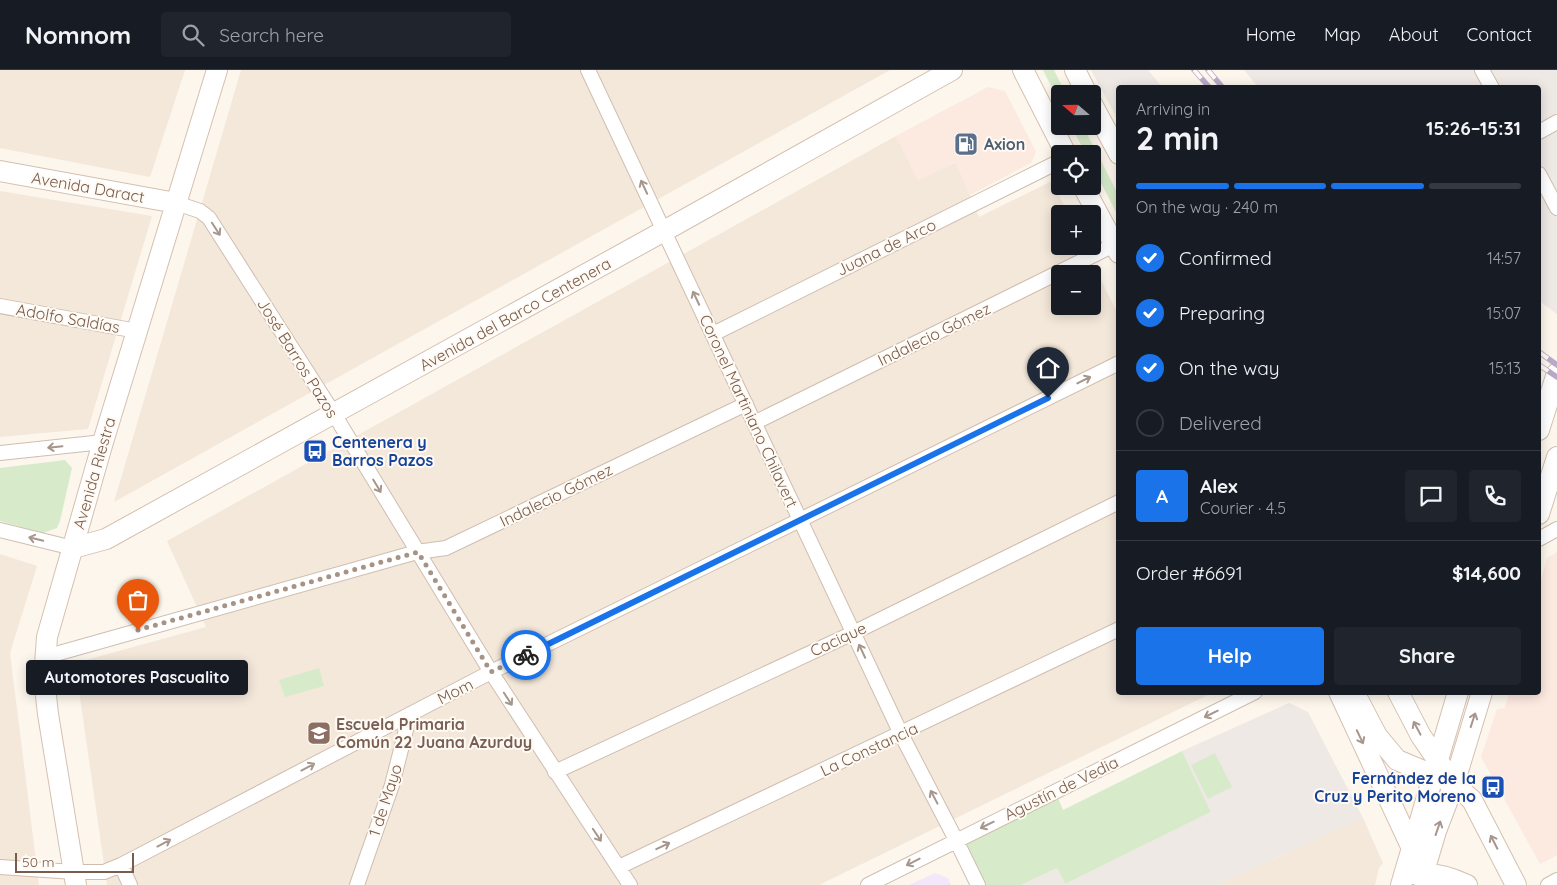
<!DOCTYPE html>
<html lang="en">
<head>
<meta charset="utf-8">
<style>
	body { margin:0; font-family:Quicksand,sans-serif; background:#20242c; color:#f1f3f6; height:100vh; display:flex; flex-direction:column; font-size:19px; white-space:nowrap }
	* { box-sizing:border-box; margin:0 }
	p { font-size:16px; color:#9ea1a6 }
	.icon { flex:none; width:28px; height:28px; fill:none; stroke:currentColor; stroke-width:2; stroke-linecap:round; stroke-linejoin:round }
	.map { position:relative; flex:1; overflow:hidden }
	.drawer { position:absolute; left:1116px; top:15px; width:425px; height:610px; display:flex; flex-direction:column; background:#171b24; border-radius:5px; box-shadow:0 2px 12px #0003 }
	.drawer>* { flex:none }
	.needle { width:32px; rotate:290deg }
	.controls { position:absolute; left:1051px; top:15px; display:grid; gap:10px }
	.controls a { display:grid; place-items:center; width:50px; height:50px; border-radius:5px; background:#171b24; box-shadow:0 2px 12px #0003; font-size:25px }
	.scale { position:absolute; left:15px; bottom:12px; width:119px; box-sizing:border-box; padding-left:5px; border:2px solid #785d4e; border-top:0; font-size:14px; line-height:18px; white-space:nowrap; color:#785d4e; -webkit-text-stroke:4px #fffaf3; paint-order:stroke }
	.pin { position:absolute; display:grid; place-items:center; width:42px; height:42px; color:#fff; margin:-51px -21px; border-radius:50% 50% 50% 0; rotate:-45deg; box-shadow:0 0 5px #0007 }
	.pin .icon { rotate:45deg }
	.courier { position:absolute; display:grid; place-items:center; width:50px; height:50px; margin:-25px; border:4px solid #1a73e8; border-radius:50%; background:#fff; color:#222; box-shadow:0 1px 6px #0007 }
	.bubble { position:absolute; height:35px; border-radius:5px; background:#171b24; box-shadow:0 2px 12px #0003; font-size:16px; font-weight:700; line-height:35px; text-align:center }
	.overview em { font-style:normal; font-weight:700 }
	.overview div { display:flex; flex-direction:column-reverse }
	.overview { display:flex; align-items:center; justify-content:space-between; height:85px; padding:0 20px }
	h1 { font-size:32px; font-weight:700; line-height:38px }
	.bar { display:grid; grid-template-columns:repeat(4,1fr); gap:8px 5px; align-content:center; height:60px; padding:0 20px }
	.bar i { height:6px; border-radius:4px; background:#363941 }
	.bar .current { background:#1a73e8 }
	.bar p { grid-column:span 4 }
	.line { display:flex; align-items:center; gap:12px; padding:0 20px; border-top:1px solid #363941 }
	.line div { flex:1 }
	.round { display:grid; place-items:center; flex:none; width:52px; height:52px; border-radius:5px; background:#20242c }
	ol { padding:0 20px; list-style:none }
	li { display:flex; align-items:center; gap:15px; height:55px }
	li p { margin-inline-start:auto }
	li .icon { padding:5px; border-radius:50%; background:#1a73e8; color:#fff; stroke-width:4 }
	li:last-child { color:#9ea1a6 }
	li i { width:28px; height:28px; border:2px solid #363941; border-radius:50% }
	.cta { display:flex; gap:10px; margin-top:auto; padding:10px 20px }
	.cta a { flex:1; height:58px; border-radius:5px; background:#1a73e8; color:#fff; font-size:20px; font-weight:700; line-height:58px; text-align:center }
	.cta a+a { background:#20242c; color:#f1f3f6 }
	header { display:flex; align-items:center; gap:30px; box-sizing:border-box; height:70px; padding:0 25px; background:#171b24; border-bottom:1px solid #363941 }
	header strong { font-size:24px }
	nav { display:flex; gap:28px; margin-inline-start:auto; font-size:18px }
	.search { width:350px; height:45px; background:#20242c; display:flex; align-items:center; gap:12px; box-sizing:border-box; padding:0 18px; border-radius:5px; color:#9ea1a6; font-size:19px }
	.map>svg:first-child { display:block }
</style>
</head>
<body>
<header>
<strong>Nomnom</strong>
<div class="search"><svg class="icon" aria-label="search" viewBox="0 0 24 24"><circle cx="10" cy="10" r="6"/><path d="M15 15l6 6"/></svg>Search here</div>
<nav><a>Home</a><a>Map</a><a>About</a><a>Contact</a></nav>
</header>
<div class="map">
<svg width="1557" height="815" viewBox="0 0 1557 815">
	<rect width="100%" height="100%" fill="#fcf6ec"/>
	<path fill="#f4e8da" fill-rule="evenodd" d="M0 0H185L150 107 0 78Z
		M241 0H890L114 432Z
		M896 66 918 110 956 92 979 147 1052 111 1068 144H1060V176H1084L1119 246V622L1212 623 819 815H107L75 593 206 557 167 471ZM1060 204H1092V236H1060Z
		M0 121 152 146 88 359 0 367Z
		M0 484 37 496 10 583 39 815H0Z
		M1363 748 1383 793 1379 798 1375 815H1217Z"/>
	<path fill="#fce9e0" d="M988 17 1005 21 1036 82 1031 93 970 125 955 92 918 111 896 66Z
		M1557 482V785L1540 794 1481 687 1497 639 1505 638 1509 623 1539 622V517L1547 488Z"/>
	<path fill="#eee9e4" d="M1091 0H1148L1162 17 1119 18V52Z
		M1244 0H1557V244L1539 231V18L1258 17Z
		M1289 633 1308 642 1363 748 1217 815H1021L1057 798 1065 814 1211 742 1182 681Z"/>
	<path fill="#f3e8f9" d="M935 803 948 808 951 815H909Z"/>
	<path fill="#d7ebca" d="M1043 0H1054L1066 24H1060V34Z
		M1071 56H1083L1119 126V148L1093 97 1092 84H1086Z
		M65 390 72 398 60 451 57 458 43 463 0 451V398Z
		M319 598 324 616 285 627 279 610Z
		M1182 681 1211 742 1065 814 1057 798 1021 815H984L964 773 1058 728 1063 740Z
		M1215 683 1232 717 1208 729 1191 695Z"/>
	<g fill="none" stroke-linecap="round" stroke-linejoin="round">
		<g stroke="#cfbeb0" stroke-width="16">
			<path id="street" d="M588 0 901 664 956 770 978 815
				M1482 0 1492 18
				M1539 62 1557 52
				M1539 104 1557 138
				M176 133 200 141 209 148 334 344 491 602 630 815
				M0 236 137 261
				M713 264 1060 91
				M754 353 1114 175
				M0 383 103 372
				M0 460 73 478
				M1539 469 1557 459
				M45 587 417 482 446 478 746 334
				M555 702 853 563 1119 432
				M121 795 130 815
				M0 797 74 802H104L121 795 491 602 1119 293
				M619 797 1119 559
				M357 815 392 715 410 644
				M868 815 1255 622
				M1548 815 1557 810"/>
		</g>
		<g stroke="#d5c0b1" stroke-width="22">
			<path id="secondary" d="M1023 0 1066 84
				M1075 0 1087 24
				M1092 34 1119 84
				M0 101 176 133
				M1083 116 1119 183
				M1539 360 1557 303
				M1539 444 1557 387
				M73 478 106 469 664 161 952 0
				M1339 622 1429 815
				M1354 622 1377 666 1397 690 1445 710
				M1398 622 1421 666 1454 714 1472 730 1516 815
				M1413 804C1431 802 1450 807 1467 815
				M1422 808 1436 761 1454 714 1482 622
				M76 815 48 644 44 608 47 567 103 372 217 0
				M1401 815 1458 622"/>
		</g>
		<use href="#street" stroke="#fff" stroke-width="14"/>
		<use href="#secondary" stroke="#fff" stroke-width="20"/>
		<g stroke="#b9a9c8" stroke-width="5.5">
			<path id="rail" d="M1194 0 1210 18
				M1208 0 1223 18
				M1539 282 1557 295
				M1539 295 1557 307"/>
		</g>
		<use href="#rail" stroke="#fffaf3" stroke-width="4" stroke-dasharray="11" stroke-linecap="butt"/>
	</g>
	<defs><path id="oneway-shaft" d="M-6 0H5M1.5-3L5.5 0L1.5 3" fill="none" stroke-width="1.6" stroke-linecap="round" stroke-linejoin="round" transform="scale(1.25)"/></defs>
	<g stroke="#a7968c">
		<use href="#oneway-shaft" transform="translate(644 117) rotate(-115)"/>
		<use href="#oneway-shaft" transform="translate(216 159) rotate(57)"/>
		<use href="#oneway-shaft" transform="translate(696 228) rotate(-115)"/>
		<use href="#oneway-shaft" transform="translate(1084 310) rotate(-26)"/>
		<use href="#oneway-shaft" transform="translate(55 377) rotate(174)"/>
		<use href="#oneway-shaft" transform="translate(377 416) rotate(59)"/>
		<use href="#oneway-shaft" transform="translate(36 469) rotate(-166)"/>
		<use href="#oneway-shaft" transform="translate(862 581) rotate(-115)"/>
		<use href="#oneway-shaft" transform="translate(508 629) rotate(57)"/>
		<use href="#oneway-shaft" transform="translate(1211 644) rotate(154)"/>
		<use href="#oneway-shaft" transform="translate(1473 650) rotate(-72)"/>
		<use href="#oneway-shaft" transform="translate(1417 658) rotate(-118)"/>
		<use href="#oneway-shaft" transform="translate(1360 667) rotate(65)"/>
		<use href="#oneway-shaft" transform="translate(308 697) rotate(-28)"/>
		<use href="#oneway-shaft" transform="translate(934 727) rotate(-118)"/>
		<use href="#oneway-shaft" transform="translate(987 755) rotate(154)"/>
		<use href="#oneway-shaft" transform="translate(1438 758) rotate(-71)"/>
		<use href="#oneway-shaft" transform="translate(597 765) rotate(56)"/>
		<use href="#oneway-shaft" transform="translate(1494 772) rotate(-117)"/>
		<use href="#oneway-shaft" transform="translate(164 773) rotate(-28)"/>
		<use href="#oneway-shaft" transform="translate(663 776) rotate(-25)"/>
		<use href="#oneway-shaft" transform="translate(913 792) rotate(153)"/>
	</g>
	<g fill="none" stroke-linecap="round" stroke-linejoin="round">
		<path stroke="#a69385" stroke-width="5" stroke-dasharray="0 9" d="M138 560 418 482 491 602 526 585"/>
		<path stroke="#1a73e8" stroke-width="6" d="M526 585 1048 328"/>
	</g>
	<defs>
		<g id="fuel-square" transform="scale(1.25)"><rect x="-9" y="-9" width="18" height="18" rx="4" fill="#5c6f8a" stroke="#fffaf3"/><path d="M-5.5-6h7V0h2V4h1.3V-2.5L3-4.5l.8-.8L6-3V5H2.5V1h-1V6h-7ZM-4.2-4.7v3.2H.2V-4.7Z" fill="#fff"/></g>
		<g id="bus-square" transform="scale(1.25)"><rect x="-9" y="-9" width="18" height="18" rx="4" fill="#1a4fb4" stroke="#fffaf3"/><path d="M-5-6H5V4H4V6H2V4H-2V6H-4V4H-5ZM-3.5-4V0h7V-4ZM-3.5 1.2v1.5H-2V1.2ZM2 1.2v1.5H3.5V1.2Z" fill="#fff"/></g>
		<g id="school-square" transform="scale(1.25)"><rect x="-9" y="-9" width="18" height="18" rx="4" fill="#8d6e63" stroke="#fffaf3"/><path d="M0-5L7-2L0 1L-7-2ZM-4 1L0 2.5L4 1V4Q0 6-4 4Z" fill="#fff"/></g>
	</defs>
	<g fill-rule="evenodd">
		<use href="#fuel-square" x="966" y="74"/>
		<use href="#bus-square" x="315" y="381"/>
		<use href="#school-square" x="319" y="663"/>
		<use href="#bus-square" x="1493" y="717"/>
	</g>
	<g text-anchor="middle" stroke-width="4" stroke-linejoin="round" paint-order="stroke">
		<g font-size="16" font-weight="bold" fill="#4e5e75" stroke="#fffaf3" text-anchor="start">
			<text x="984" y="80">Axion</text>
		</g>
		<g font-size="16" fill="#785d4e" stroke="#fffaf3">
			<text transform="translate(88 117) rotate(10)" y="6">Avenida Daract</text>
			<text transform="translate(886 177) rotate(-26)" y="6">Juana de Arco</text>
			<text transform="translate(515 244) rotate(-29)" y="6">Avenida del Barco Centenera</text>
			<text transform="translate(68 248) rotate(10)" y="6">Adolfo Saldías</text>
			<text transform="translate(934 264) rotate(-26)" y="6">Indalecio Gómez</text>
			<text transform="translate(298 288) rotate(58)" y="6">José Barros Pazos</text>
			<text transform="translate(749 341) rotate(65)" y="6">Coronel Martiniano Chilavert</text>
			<text transform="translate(94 403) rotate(-74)" y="6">Avenida Riestra</text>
			<text transform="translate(556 425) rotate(-26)" y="6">Indalecio Gómez</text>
			<text transform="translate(838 569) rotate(-25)" y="6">Cacique</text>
			<text transform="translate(455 621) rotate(-27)" y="6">Mom</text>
			<text transform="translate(869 679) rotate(-25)" y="6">La Constancia</text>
			<text transform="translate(1061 718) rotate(-26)" y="6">Agustín de Vedia</text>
			<text transform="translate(385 730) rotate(-72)" y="6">1 de Mayo</text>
		</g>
		<g font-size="16" font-weight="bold" fill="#164399" stroke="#fffaf3" text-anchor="start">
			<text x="332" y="378">Centenera y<tspan x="332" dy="18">Barros Pazos</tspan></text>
			<text x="1476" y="714" text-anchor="end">Fernández de la<tspan x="1476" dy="18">Cruz y Perito Moreno</tspan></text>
		</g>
		<g font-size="16" font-weight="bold" fill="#785e54" stroke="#fffaf3" text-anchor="start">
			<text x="336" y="660">Escuela Primaria<tspan x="336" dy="18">Común 22 Juana Azurduy</tspan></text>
		</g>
	</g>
</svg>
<div class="controls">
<a><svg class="needle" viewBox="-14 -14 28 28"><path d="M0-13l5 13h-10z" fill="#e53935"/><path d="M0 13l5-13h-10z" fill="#9ea1a6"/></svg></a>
<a><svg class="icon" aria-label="locate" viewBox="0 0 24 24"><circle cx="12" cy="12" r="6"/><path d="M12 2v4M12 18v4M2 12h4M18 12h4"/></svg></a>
<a>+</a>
<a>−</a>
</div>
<div class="scale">50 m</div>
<div class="pin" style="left:138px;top:560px;background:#ea580c"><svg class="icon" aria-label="bag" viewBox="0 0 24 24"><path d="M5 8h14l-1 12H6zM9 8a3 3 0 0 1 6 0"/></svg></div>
<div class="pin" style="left:1048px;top:328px;background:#1f2937"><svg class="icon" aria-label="home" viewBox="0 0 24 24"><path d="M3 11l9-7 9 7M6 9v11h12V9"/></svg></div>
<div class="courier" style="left:526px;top:585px"><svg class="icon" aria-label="bike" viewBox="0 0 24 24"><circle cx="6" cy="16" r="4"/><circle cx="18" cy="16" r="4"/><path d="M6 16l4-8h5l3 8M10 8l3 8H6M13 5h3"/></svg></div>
<div class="bubble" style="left:26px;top:590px;width:222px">Automotores Pascualito</div>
<section class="drawer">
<div class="overview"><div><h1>2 min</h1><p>Arriving in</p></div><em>15:26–15:31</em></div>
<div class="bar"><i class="current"></i><i class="current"></i><i class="current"></i><i></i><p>On the way · 240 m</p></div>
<ol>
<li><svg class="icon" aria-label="check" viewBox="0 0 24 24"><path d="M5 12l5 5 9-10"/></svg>Confirmed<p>14:57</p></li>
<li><svg class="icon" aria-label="check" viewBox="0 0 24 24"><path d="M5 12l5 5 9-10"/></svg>Preparing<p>15:07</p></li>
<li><svg class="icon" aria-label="check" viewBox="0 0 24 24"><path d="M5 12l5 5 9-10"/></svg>On the way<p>15:13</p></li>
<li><i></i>Delivered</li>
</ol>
<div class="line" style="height:90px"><b class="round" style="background:#1a73e8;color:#fff">A</b><div><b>Alex</b><p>Courier · 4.5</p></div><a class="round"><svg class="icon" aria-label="chat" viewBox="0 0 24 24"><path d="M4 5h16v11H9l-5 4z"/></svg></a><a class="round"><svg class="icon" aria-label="phone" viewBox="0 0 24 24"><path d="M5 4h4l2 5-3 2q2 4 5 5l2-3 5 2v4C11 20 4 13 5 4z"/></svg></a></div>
<div class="line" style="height:65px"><div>Order #6691</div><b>$14,600</b></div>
<div class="cta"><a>Help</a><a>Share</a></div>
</section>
</div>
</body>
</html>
